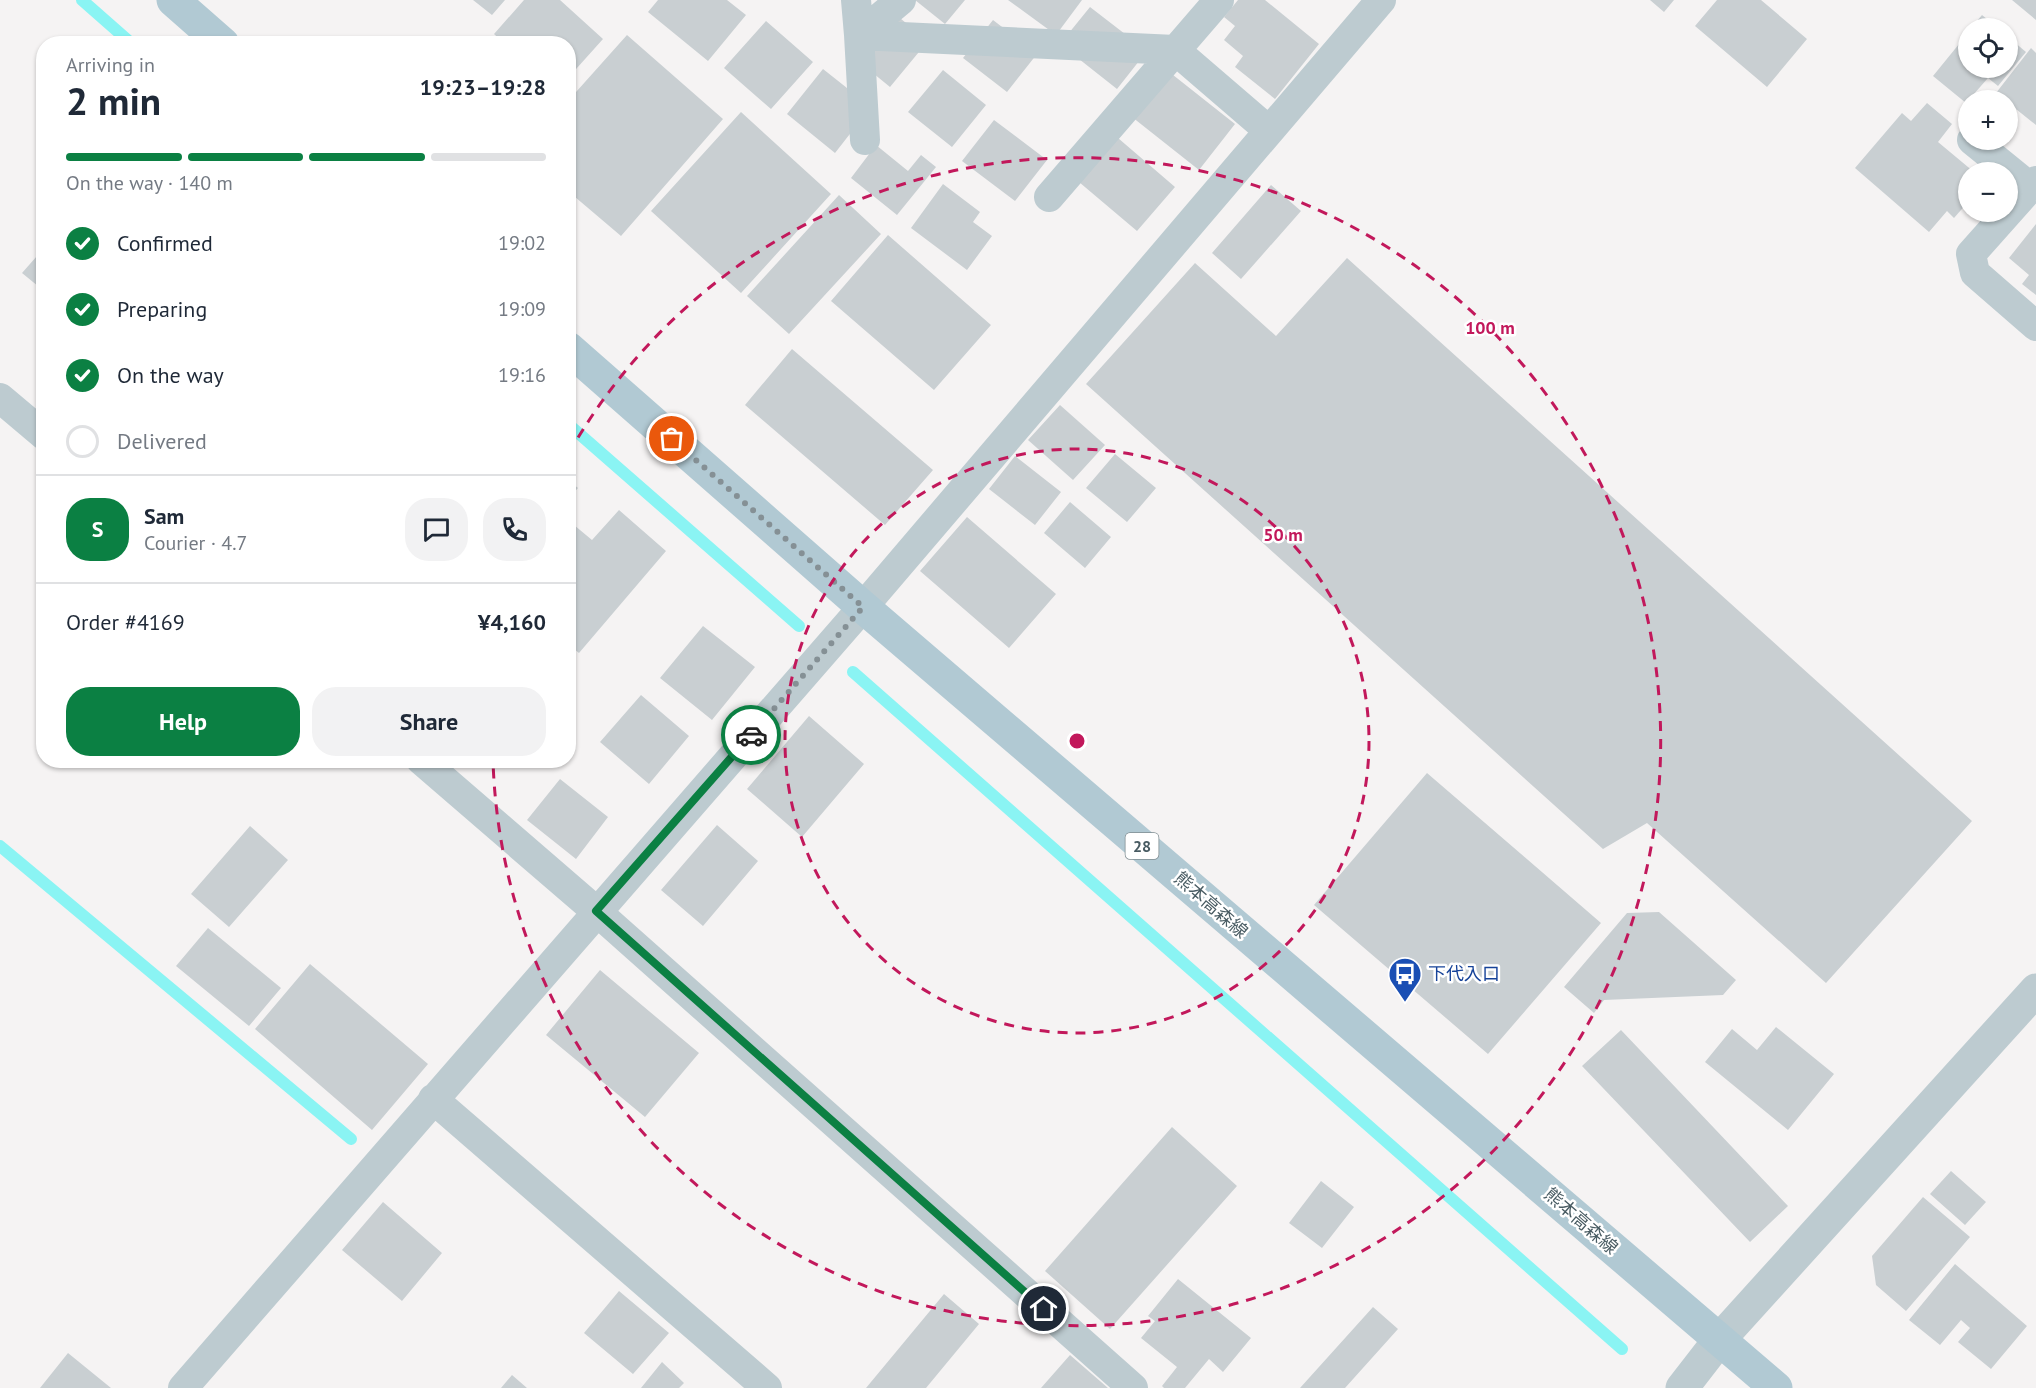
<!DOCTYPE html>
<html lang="en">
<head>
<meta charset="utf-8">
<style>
	body { margin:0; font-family:"PT Sans","Noto Sans JP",sans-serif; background:#f2f2f3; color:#1f2937; height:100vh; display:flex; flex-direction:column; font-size:22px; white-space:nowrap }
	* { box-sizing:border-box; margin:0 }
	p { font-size:20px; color:#747a83 }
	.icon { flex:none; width:33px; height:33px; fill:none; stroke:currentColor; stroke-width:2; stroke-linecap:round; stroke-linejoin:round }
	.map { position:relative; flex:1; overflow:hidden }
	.side { position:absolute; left:36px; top:36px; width:540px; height:732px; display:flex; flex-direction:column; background:#fff; border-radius:24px; box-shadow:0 2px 4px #0004 }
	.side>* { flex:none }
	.tools { position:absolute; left:1958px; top:18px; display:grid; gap:12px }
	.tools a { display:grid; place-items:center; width:60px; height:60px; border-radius:50%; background:#fff; box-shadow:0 2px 4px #0004; font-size:30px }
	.pin { position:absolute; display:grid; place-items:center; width:51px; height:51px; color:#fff; margin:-26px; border:3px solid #fff; border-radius:50%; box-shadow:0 2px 6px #0007 }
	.courier { position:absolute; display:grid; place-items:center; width:60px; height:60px; margin:-30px; border:4px solid #0b8043; border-radius:50%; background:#fff; color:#222; box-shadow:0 2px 8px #0007 }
	.overview em { font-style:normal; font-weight:700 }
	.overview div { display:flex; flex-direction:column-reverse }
	.overview { display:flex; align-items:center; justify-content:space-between; height:102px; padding:0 30px }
	h1 { font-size:39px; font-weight:700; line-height:45px }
	.bar { display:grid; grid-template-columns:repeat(4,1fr); gap:9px 6px; align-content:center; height:72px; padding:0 30px }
	.bar i { height:8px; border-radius:4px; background:#e0e1e3 }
	.bar .selected { background:#0b8043 }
	.bar p { grid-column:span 4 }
	.line { display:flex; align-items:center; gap:15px; padding:0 30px; border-top:2px solid #e0e1e3 }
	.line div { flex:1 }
	.round { display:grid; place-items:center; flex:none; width:63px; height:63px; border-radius:24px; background:#f2f2f3 }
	ol { padding:0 30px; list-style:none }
	li { display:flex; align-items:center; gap:18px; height:66px }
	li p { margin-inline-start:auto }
	li .icon { padding:6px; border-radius:50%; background:#0b8043; color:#fff; stroke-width:4 }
	li:last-child { color:#747a83 }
	li i { width:33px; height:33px; border:3px solid #e0e1e3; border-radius:50% }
	.button { display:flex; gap:12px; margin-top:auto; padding:12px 30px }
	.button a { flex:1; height:69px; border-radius:24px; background:#0b8043; color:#fff; font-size:24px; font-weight:700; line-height:69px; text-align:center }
	.button a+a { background:#f2f2f3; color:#1f2937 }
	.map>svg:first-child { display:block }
</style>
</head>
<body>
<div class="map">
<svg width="2036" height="1388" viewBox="0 0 2036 1388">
	<rect width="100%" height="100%" fill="#f5f3f3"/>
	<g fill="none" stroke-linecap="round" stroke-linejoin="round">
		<path stroke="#8af4f3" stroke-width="12" d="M82 0 132 44
			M568 424 799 626
			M853 672 1622 1349
			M0 846 351 1139"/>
	</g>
	<path fill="#c9cfd2" d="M473 0H505L492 15Z
		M524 0H560L603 39 568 78V44H505L494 34Z
		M658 0H727L746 15 708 61 648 12Z
		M915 0H965L945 24Z
		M1008 0H1082L1056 35Z
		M1238 0H1265L1319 44 1275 99 1235 67 1243 56 1224 40 1235 26 1224 17Z
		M1650 0H1674L1664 12Z
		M1717 0H1761L1807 39 1767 87 1695 26Z
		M2012 0H2036V20Z
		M884 5 928 41 890 87 846 51Z
		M1090 7 1147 51 1117 89 1060 44Z
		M1982 15 1998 28H1971Z
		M993 20 1037 54 1007 92 963 58Z
		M766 21 813 62 771 109 724 68Z
		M1968 33V68H2007V36L2026 52 1998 86 1988 78 1966 103 1933 76Z
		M627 35 723 119 621 236 568 191V101Z
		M2031 48 2036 53V125L1996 93Z
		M823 69 871 107 835 153 787 114Z
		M943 70 986 105 952 147 908 112Z
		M1168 71 1235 124 1199 170 1132 117Z
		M1927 103 1952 124 1938 142 1974 172H1968V202L1954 218 1947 211 1929 232 1855 168 1902 113 1911 121Z
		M741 112 831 194 741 293 651 211Z
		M994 120 1047 160 1015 201 962 161Z
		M1118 138 1175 187 1137 231 1079 182Z
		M876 145 908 171 921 155 936 167 897 215 851 178Z
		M943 184 980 212 973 222 992 236 967 270 911 228Z
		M1271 185 1301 211 1241 279 1212 253Z
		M839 195 881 234 789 334 747 296Z
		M2036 224V295L2022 284 2029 275 2009 258Z
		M888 235 991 325 934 390 831 301Z
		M44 248V291L22 273Z
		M1347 258 1972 821 1826 983 1647 823 1603 849 1086 384 1195 263 1276 336Z
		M792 349 933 470 885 525 745 405Z
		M1060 405 1105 445 1073 480 1028 440Z
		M1115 454 1156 488 1127 522 1086 488Z
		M1015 456 1061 492 1035 525 989 489Z
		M568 480 578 488 568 499Z
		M1070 502 1111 537 1085 568 1044 533Z
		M619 510 666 551 579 653 568 644V520L592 540Z
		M967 517 1056 594 1009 648 920 571Z
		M703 626 755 667 712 720 660 678Z
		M641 695 689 736 649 784 600 742Z
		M809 716 864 764 802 837 747 789Z
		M1427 773 1601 923 1488 1054 1314 905Z
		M560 779 608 817 576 859 527 820Z
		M717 825 758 861 703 926 661 890Z
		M250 826 288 860 229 927 191 894Z
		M1659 912 1736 980 1723 995 1604 1000 1594 1013 1564 987 1627 913Z
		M208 928 281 988 249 1026 176 966Z
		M310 964 428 1064 372 1130 255 1029Z
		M600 970 699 1053 645 1117 546 1035Z
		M1776 1027 1834 1074 1788 1130 1705 1062 1732 1029 1757 1050Z
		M1621 1030 1788 1206 1750 1242 1582 1066Z
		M1172 1127 1237 1186 1110 1329 1045 1271Z
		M1951 1171 1986 1202 1965 1225 1930 1194Z
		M1321 1181 1354 1207 1322 1248 1289 1223Z
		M1923 1197 1970 1237 1906 1311 1876 1285 1872 1256Z
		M383 1202 442 1253 402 1301 342 1250Z
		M1955 1264 2027 1326 1991 1369 1958 1342 1970 1328 1961 1320 1940 1345 1909 1320Z
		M1178 1279 1251 1338 1223 1372 1209 1359 1185 1388H1164L1162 1386 1177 1367 1141 1338 1155 1321 1148 1316Z
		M619 1291 669 1333 633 1374 584 1333Z
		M944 1294 979 1324 926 1388H866Z
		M1373 1307 1398 1329 1345 1388H1300Z
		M68 1353 111 1388H40Z
		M1070 1355 1108 1388H1041Z
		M662 1362 684 1383 679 1388H641Z
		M512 1375 527 1388H501Z"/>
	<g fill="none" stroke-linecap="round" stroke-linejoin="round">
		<path stroke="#bdcbd0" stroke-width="30" d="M856 0 859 35 1175 50 1268 130
			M865 140 859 35 901 0
			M1972 140 2030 187
			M2036 181 1971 254 1975 273 2036 326
			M1049 197 1219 0
			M0 398 44 435
			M421 760 596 911 1133 1388
			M433 1099 767 1388
			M183 1388 863 607 1381 0"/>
		<path stroke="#bdcbd0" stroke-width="33" d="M1682 1388 1720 1339 2036 990"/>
		<path stroke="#b1c9d3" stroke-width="33" d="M173 0 223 44
			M568 348 863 607 1776 1388"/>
	</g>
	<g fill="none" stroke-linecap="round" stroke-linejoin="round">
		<path stroke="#859095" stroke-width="6" stroke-dasharray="0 10.8" d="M672 439 863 607 751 735"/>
		<path stroke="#0b8043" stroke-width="8" d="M751 735 596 911 1044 1309"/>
	</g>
	<g fill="none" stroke="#c2185b" stroke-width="3" stroke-dasharray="10 8">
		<circle cx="1077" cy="741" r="292"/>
		<path d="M569 453A584 584 0 1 1 493 761"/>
	</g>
	<defs>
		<g id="bus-pin" transform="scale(1.725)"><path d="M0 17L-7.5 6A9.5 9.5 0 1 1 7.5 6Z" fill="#1a4fb4" stroke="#fff"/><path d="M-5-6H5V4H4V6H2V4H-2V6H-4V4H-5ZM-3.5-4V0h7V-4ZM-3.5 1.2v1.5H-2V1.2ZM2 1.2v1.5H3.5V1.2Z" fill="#fff"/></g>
	</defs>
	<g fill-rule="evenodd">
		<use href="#bus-pin" x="1405" y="974"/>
	</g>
	<g text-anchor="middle" stroke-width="5" stroke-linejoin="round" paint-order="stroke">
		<rect fill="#fff" stroke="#7f8c91" stroke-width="1.5" x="1125.5" y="833" width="33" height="26" rx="4.5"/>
		<g font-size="16" font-weight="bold" fill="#485b62">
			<text x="1142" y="852">28</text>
		</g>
		<g font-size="18" fill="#485b62" stroke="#fff">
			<text transform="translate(1211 905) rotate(41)" y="6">熊本高森線</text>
			<text transform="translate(1581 1221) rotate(41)" y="6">熊本高森線</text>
		</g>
		<g font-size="18" fill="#164399" stroke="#fff" text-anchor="start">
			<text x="1428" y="980">下代入口</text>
		</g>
	</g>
	<circle cx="1077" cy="741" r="9" fill="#c2185b" stroke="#fff" stroke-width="3"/>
	<g font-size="18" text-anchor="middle" font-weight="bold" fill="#c2185b" stroke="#fff" stroke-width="5" stroke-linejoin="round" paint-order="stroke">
		<text x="1490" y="334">100 m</text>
		<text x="1283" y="541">50 m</text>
	</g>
</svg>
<div class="tools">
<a><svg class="icon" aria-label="locate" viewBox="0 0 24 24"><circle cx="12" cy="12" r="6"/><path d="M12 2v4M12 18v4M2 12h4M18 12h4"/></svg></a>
<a>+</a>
<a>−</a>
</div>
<div class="pin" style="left:672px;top:439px;background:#ea580c"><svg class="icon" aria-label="bag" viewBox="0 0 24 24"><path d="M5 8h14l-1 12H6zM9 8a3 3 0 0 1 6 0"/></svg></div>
<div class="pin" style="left:1044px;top:1309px;background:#1f2937"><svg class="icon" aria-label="home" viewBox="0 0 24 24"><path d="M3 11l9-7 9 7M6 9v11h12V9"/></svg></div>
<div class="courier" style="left:751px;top:735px"><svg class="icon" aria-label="car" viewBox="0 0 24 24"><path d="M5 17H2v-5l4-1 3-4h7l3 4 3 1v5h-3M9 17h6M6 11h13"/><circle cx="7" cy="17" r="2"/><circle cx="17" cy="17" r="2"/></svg></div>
<section class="side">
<div class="overview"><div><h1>2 min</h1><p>Arriving in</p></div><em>19:23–19:28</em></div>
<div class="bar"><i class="selected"></i><i class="selected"></i><i class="selected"></i><i></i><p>On the way · 140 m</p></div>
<ol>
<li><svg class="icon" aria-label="check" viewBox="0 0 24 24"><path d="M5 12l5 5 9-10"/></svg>Confirmed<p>19:02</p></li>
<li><svg class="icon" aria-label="check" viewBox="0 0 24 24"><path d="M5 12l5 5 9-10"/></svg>Preparing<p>19:09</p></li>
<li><svg class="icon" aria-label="check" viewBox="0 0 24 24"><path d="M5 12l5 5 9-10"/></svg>On the way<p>19:16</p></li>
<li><i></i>Delivered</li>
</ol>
<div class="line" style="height:108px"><b class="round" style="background:#0b8043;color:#fff">S</b><div><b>Sam</b><p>Courier · 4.7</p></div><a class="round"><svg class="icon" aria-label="chat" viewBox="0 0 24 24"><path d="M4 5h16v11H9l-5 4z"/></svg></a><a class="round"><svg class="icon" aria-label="phone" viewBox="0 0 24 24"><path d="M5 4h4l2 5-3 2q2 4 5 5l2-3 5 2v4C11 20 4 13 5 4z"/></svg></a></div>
<div class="line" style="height:78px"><div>Order #4169</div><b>¥4,160</b></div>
<div class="button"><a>Help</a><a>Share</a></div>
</section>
</div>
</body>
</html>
